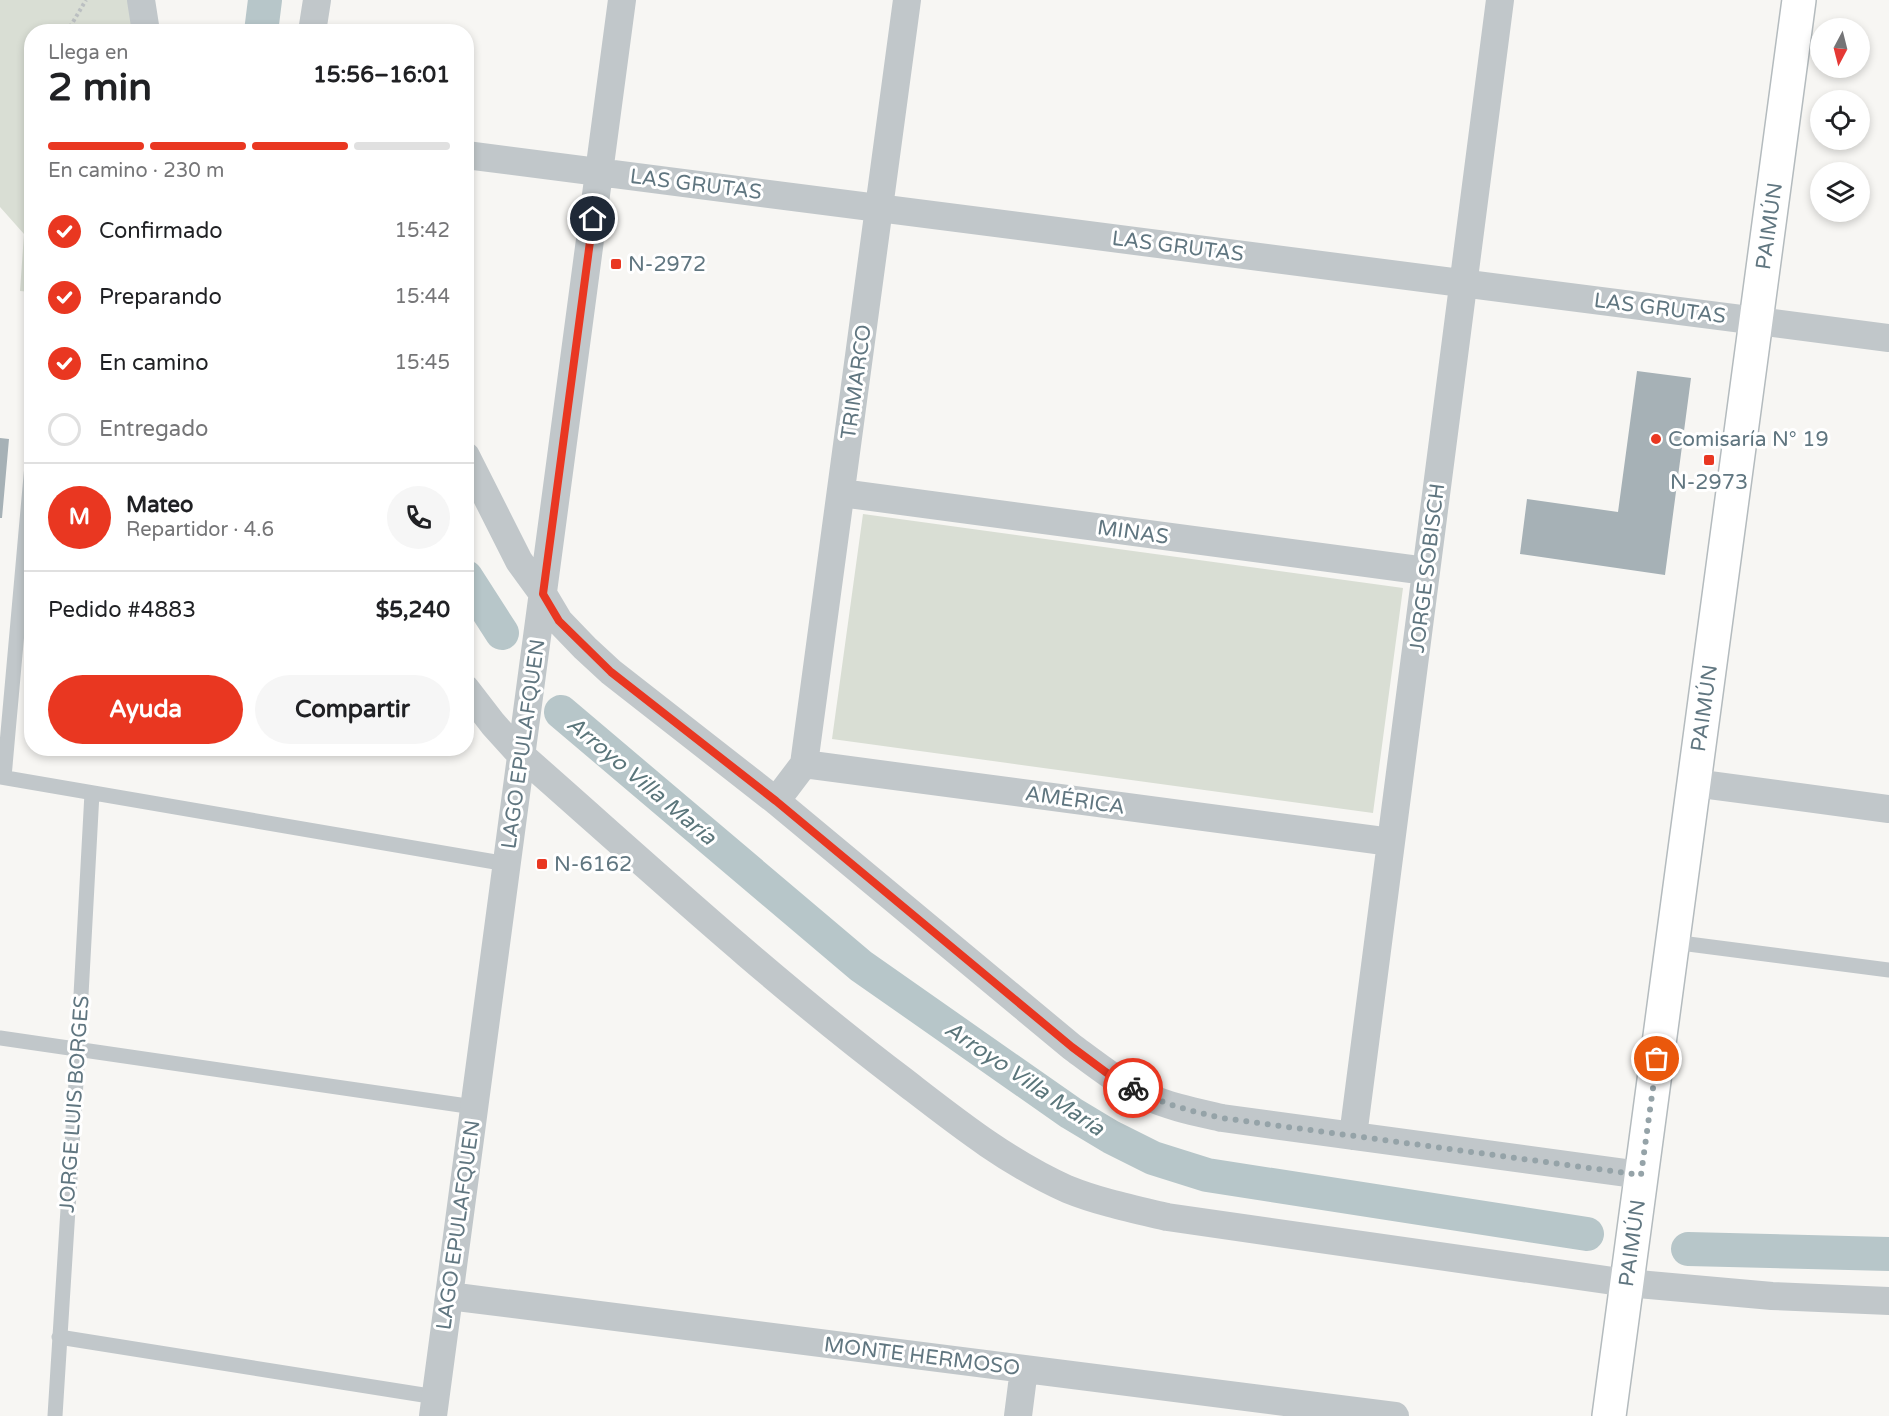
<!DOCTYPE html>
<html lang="es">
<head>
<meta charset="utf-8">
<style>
	body { margin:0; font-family:"Varela Round",sans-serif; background:#f6f6f6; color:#202124; height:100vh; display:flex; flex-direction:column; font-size:22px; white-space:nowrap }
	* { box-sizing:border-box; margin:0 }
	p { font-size:20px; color:#757577 }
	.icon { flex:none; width:33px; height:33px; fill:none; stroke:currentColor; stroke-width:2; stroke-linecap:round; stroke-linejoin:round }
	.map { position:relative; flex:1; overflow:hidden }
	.details { position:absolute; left:24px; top:24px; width:450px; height:732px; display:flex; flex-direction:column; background:#fff; border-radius:24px; box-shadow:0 3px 9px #0003 }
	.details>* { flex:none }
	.needle { width:39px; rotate:187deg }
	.fabs { position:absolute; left:1810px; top:18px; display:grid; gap:12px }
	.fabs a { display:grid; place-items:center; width:60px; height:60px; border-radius:50%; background:#fff; box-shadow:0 3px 9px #0003; font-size:30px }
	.pin { position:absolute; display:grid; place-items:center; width:51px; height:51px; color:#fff; margin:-26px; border:3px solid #fff; border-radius:50%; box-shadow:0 2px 6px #0007 }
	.courier { position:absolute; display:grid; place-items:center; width:60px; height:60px; margin:-30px; border:4px solid #e93721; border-radius:50%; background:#fff; color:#222; box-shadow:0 2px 8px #0007 }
	.headline em { font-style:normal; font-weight:700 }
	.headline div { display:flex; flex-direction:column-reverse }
	.headline { display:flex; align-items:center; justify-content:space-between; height:102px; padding:0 24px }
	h1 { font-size:39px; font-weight:700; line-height:45px }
	.bar { display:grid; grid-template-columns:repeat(4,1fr); gap:9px 6px; align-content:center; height:72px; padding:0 24px }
	.bar i { height:8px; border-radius:4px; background:#e0e0e0 }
	.bar .selected { background:#e93721 }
	.bar p { grid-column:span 4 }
	.line { display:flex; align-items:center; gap:15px; padding:0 24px; border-top:2px solid #e0e0e0 }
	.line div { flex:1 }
	.round { display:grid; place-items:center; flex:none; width:63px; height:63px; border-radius:32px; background:#f6f6f6 }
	ol { padding:0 24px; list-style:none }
	li { display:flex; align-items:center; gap:18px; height:66px }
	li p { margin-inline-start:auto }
	li .icon { padding:6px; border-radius:50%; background:#e93721; color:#fff; stroke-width:4 }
	li:last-child { color:#757577 }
	li i { width:33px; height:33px; border:3px solid #e0e0e0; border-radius:50% }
	.primary-button { display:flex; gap:12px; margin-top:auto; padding:12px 24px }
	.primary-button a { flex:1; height:69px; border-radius:36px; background:#e93721; color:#fff; font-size:24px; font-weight:700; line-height:69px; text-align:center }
	.primary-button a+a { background:#f6f6f6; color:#202124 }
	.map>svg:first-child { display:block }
</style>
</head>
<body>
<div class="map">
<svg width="1889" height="1416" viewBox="0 0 1889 1416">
	<rect width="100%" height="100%" fill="#f7f6f3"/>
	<path fill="#d9ded4" d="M0 0H130L135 31 32 32 31 292 20 291 24 234 0 207Z
		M863 514 1403 588 1373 813 832 739Z"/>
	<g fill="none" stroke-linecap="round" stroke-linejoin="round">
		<path stroke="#b7c6c9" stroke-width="34" d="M261 32 265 0
			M466 577 502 633
			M561 712 861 966 1071 1113 1111 1137 1153 1158 1207 1175 1587 1234
			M1688 1249 1889 1254"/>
	</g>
	<path fill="#a6b1b6" d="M1637 371 1691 378 1665 575 1520 554 1527 499 1618 512Z
		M0 438 9 439 2 518H0Z"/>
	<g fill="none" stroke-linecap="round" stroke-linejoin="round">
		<g stroke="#b4bbbe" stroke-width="36">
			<path id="secondary" d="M1609 1416 1799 0"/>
		</g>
		<path stroke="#bbbfc1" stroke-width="4" stroke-dasharray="3 3" stroke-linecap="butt" d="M67 32 86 0"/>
		<path stroke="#c1c7ca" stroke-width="15" d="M0 777 507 864
			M4 777 32 465
			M1673 942 1889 970
			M0 1038 474 1107
			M59 1337 436 1397
			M55 1416 78 1050 92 793"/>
		<path stroke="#c1c7ca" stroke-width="28" d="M141 0 146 32
			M312 32 317 0
			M466 155 1889 338
			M466 456 519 561 543 594 559 621 585 648 611 672 776 801 1072 1047C1095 1064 1119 1083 1146 1096 1170 1107 1196 1112 1222 1118L1641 1175
			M841 493 1426 571
			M466 689 493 724 521 755C646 865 768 978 901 1079 953 1119 1006 1162 1067 1189 1099 1202 1133 1209 1167 1217L1627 1283 1772 1296 1889 1301
			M804 764 907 0
			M1694 783 1889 809
			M776 801 804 764 1391 842
			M1353 1136 1500 0
			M449 1296 1395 1416
			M433 1416 622 0
			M1018 1416 1024 1369"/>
		<use href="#secondary" stroke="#fff" stroke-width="33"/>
	</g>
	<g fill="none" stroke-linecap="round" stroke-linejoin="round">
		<path stroke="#95a3a8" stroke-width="6" stroke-dasharray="0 10.8" d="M1133 1088C1161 1104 1191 1111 1222 1118L1641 1175 1657 1059"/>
		<path stroke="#e93721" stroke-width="8" d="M593 219 543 594 559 621 611 672 776 801 1072 1047 1111 1076 1133 1088"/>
	</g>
	<g fill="#e93721" stroke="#fff" stroke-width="2">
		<rect x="610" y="258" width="12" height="12" rx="3"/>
		<circle cx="1656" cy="439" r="6"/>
		<rect x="1703" y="454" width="12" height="12" rx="3"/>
		<rect x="536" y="858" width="12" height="12" rx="3"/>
	</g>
	<g text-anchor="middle" stroke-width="6" stroke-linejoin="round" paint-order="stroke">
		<g font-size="21" fill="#607680" stroke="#fff">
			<text transform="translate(696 184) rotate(7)" y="7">LAS GRUTAS</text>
			<text transform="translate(1769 226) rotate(-82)" y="7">PAIMÚN</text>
			<text transform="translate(1178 246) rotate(7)" y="7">LAS GRUTAS</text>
			<text transform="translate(1660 308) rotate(7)" y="7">LAS GRUTAS</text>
			<text transform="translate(856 382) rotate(-82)" y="7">TRIMARCO</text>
			<text transform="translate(1133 532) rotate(8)" y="7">MINAS</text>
			<text transform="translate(1427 568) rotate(-83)" y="7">JORGE SOBISCH</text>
			<text transform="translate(1704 708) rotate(-82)" y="7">PAIMÚN</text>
			<text transform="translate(523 744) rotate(-82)" y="7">LAGO EPULAFQUEN</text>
			<text transform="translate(1075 800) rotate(8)" y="7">AMÉRICA</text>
			<text transform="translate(74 1104) rotate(-86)" y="7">JORGE LUIS BORGES</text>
			<text transform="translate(458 1225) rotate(-82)" y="7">LAGO EPULAFQUEN</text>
			<text transform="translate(1632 1243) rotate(-82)" y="7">PAIMÚN</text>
			<text transform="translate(922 1356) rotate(7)" y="7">MONTE HERMOSO</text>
		</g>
		<g font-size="21" fill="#607680" stroke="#fff" text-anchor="start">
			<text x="628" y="271">N-2972</text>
			<text x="1668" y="446">Comisaría N° 19</text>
			<text x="1709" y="489" text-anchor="middle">N-2973</text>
			<text x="554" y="871">N-6162</text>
		</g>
		<g font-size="22" font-style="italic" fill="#5b767b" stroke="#fff">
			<text transform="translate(642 780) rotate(40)" y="8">Arroyo Villa María</text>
			<text transform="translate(1025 1078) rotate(34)" y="8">Arroyo Villa María</text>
		</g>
	</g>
</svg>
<div class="fabs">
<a><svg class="needle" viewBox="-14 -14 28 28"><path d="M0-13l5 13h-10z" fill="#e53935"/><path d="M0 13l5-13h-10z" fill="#757577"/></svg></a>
<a><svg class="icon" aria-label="locate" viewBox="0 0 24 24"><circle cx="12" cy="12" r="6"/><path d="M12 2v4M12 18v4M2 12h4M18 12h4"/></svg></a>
<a><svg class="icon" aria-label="layers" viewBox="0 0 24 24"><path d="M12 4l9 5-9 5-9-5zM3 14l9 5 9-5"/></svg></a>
</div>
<div class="pin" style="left:1657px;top:1059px;background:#ea580c"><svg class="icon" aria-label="bag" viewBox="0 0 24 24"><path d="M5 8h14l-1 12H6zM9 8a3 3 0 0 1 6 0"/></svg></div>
<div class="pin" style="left:593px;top:219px;background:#1f2937"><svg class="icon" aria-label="home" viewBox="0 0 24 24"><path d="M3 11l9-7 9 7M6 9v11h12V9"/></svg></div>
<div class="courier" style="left:1133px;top:1088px"><svg class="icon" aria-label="bike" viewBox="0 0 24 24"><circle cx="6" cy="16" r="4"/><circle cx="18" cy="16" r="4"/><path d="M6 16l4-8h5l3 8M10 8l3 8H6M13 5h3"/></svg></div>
<section class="details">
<div class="headline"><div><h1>2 min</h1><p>Llega en</p></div><em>15:56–16:01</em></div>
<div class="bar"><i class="selected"></i><i class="selected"></i><i class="selected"></i><i></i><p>En camino · 230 m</p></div>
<ol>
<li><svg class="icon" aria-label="check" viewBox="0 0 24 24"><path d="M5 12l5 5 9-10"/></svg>Confirmado<p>15:42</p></li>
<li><svg class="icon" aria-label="check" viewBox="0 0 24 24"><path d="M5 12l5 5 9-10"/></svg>Preparando<p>15:44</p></li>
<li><svg class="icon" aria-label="check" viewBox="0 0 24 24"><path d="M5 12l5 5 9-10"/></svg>En camino<p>15:45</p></li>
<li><i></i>Entregado</li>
</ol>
<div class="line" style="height:108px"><b class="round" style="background:#e93721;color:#fff">M</b><div><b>Mateo</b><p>Repartidor · 4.6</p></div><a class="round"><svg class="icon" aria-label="phone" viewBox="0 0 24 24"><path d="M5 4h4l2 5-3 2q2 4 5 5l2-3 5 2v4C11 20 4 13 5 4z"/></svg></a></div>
<div class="line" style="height:78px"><div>Pedido #4883</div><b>$5,240</b></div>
<div class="primary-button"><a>Ayuda</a><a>Compartir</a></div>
</section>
</div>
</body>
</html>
